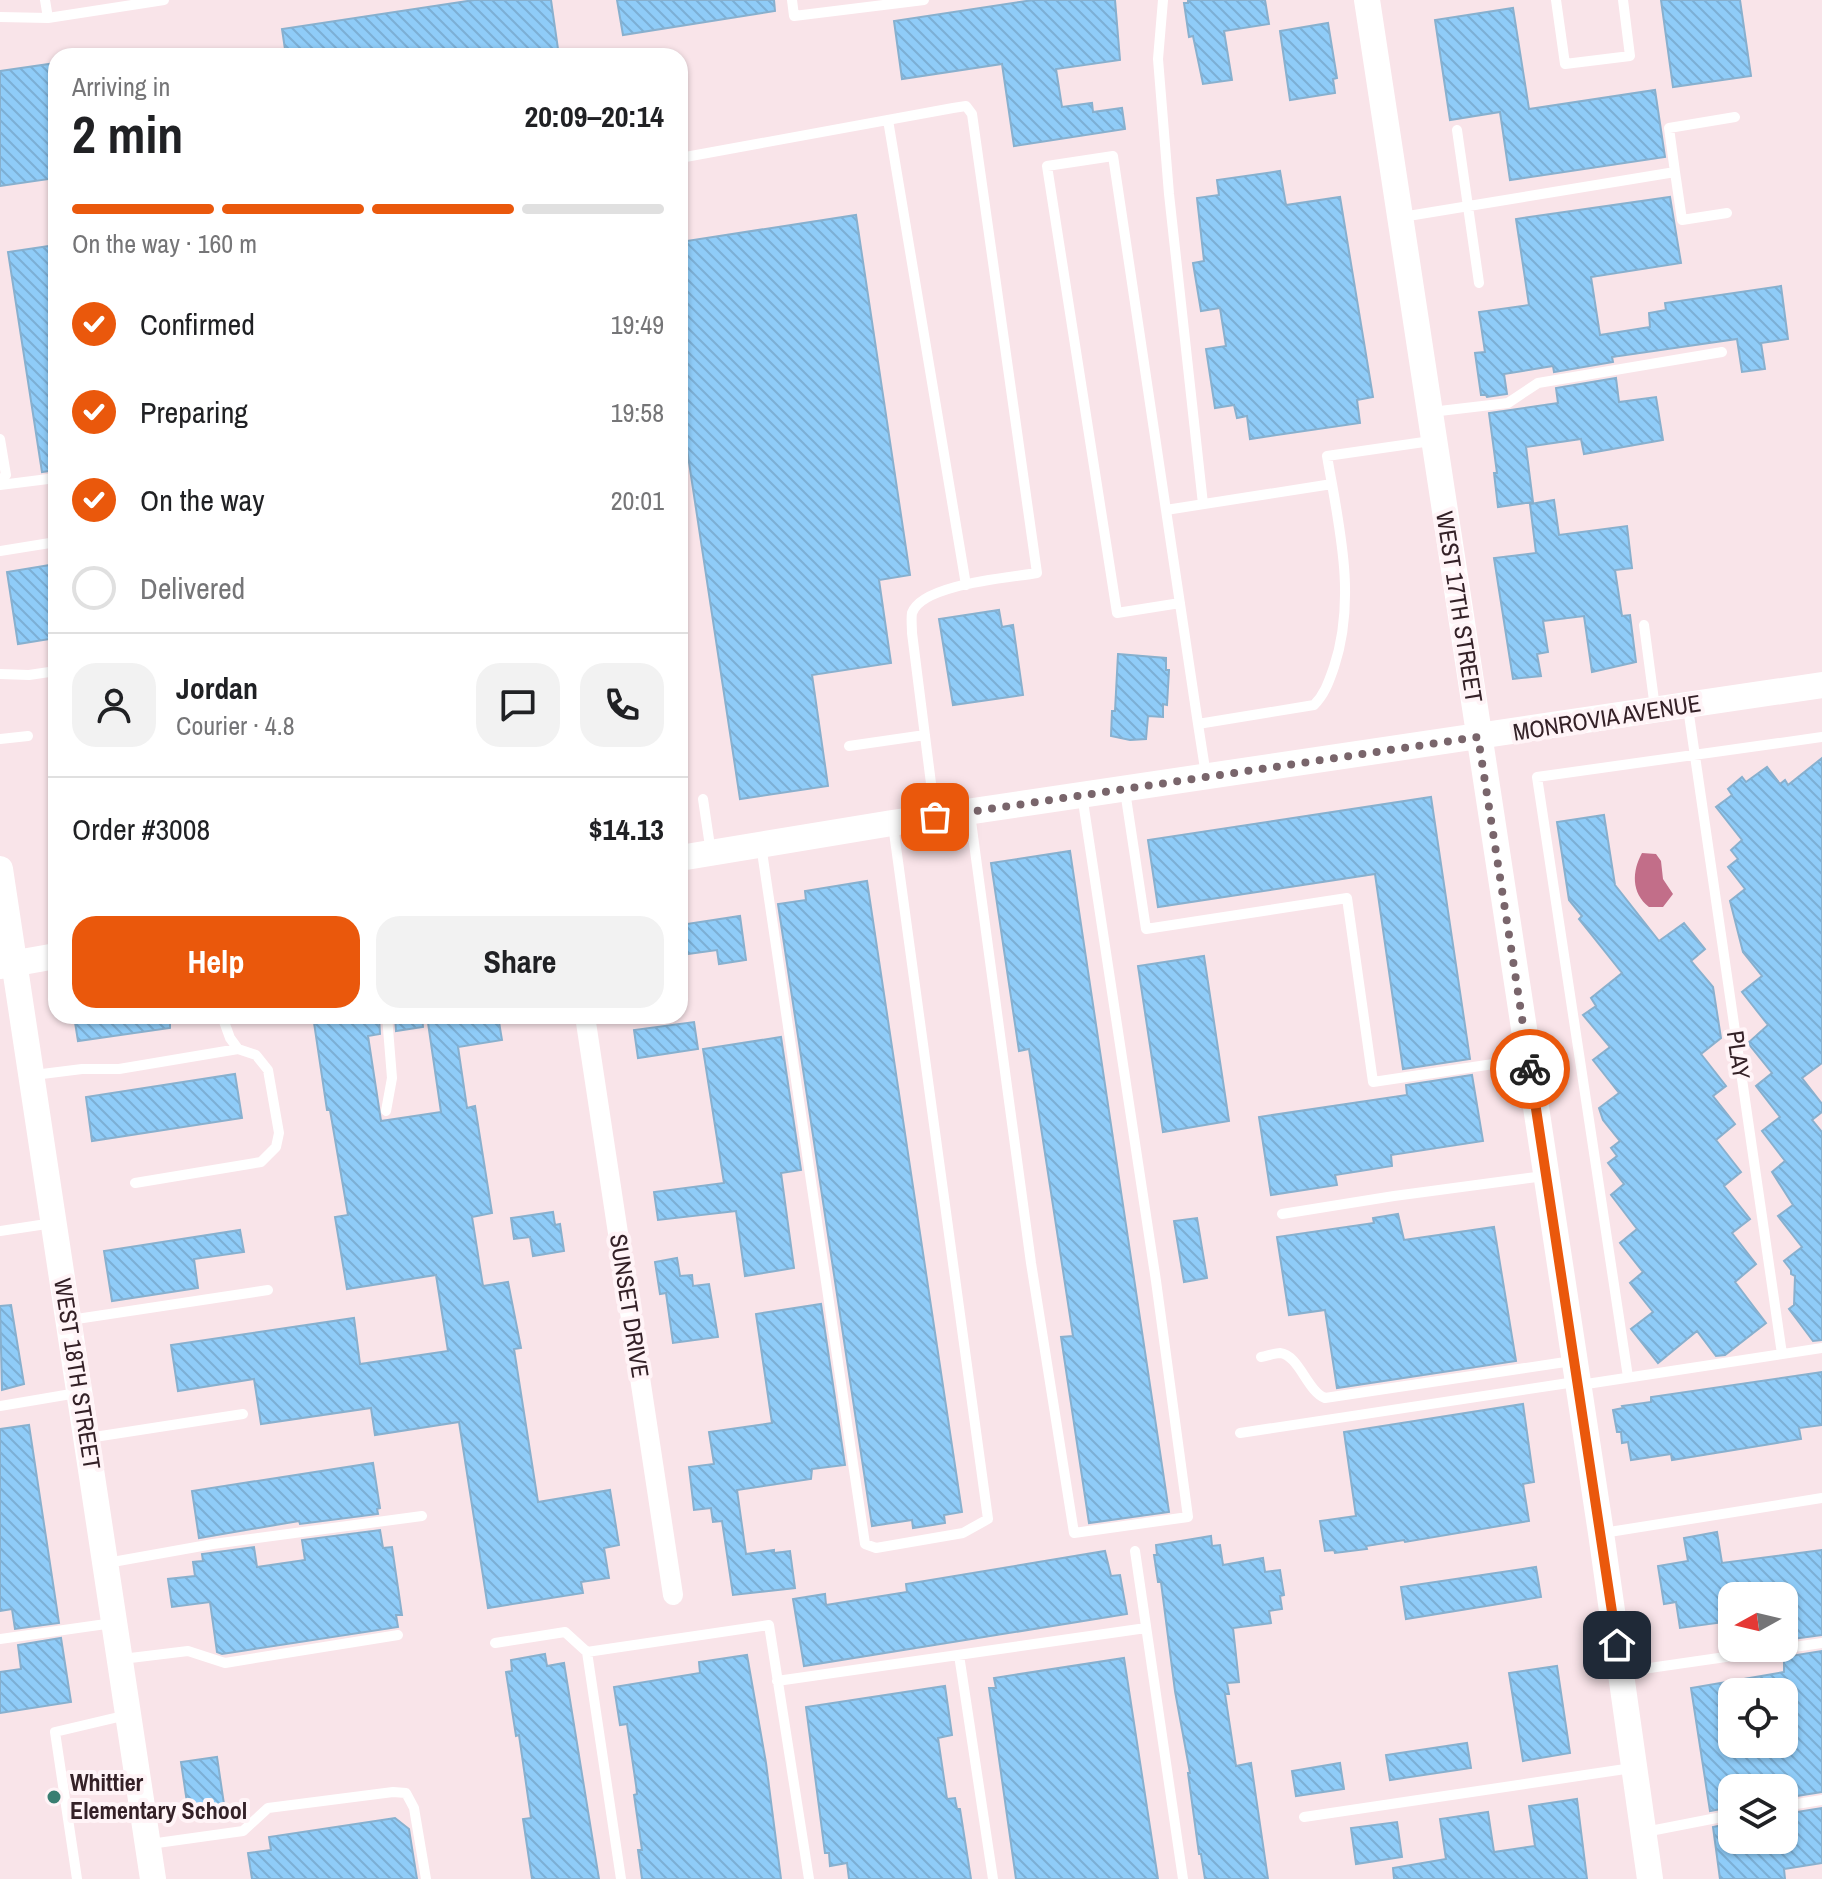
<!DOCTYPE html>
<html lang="en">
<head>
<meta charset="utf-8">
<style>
	body { margin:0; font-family:"Archivo Narrow",sans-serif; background:#f2f2f2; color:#202124; height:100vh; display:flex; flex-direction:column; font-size:30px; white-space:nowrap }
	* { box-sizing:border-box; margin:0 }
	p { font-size:26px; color:#757577 }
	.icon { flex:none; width:44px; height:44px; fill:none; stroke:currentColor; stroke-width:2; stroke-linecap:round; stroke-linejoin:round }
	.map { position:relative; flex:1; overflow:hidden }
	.panel { position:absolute; left:48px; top:48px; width:640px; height:976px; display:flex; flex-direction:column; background:#fff; border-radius:24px; box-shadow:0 2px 6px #0004 }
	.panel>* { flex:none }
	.needle { width:52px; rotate:262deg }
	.buttons { position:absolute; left:1718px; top:1582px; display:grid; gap:16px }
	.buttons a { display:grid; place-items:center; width:80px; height:80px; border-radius:16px; background:#fff; box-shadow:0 2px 6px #0004; font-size:40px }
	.pin { position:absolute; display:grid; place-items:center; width:68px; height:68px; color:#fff; margin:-34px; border-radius:16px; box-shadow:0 4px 12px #0006 }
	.courier { position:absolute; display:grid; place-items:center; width:80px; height:80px; margin:-40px; border:6px solid #ea580c; border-radius:50%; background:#fff; color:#222; box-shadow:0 2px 10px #0007 }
	.headline em { font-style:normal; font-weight:800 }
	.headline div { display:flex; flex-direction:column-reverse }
	.headline { display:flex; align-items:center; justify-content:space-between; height:136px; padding:0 24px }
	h1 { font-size:52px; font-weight:800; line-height:60px }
	.bar { display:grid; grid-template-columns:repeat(4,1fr); gap:12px 8px; align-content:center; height:96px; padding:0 24px }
	.bar i { height:10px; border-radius:6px; background:#e0e0e0 }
	.bar .selected { background:#ea580c }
	.bar p { grid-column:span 4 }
	.line { display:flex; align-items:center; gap:20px; padding:0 24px; border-top:2px solid #e0e0e0 }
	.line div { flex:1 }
	.round { display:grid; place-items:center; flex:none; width:84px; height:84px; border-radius:24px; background:#f2f2f2 }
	ol { padding:0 24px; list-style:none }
	li { display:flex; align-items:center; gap:24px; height:88px }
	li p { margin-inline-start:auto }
	li .icon { padding:8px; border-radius:50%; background:#ea580c; color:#fff; stroke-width:4 }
	li:last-child { color:#757577 }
	li i { width:44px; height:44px; border:4px solid #e0e0e0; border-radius:50% }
	.primary-button { display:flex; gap:16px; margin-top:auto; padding:16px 24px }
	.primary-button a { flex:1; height:92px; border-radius:24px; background:#ea580c; color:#fff; font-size:32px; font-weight:800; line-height:92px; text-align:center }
	.primary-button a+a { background:#f2f2f2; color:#202124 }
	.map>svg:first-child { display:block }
</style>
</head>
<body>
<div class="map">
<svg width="1822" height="1879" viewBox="0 0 1822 1879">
	<defs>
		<pattern id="building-back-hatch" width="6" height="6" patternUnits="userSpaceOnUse" patternTransform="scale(2)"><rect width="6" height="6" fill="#8fccf8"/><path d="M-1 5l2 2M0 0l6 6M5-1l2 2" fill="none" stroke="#7cafd5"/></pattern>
	</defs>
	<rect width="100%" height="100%" fill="#f9e4e9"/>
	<path fill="#c26e89" d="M1642 853 1656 854 1661 861 1663 879 1673 894 1663 907H1649C1631 893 1632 871 1642 853Z"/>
	<path fill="url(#building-back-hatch)" stroke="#88b0ce" stroke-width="2" fill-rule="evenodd" d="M474 0H551L559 56H286L282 29Z
		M617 0H774L775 11 623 35Z
		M1033 0H1115L1120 60 1056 69 1062 107 1092 103 1093 112 1122 108 1125 129 1014 146 1002 64 902 79 894 21Z
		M1188 0H1265L1269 24 1224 31 1232 80 1203 84 1193 36 1189 37 1184 3H1188Z
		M1661 0H1740L1751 76 1673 87Z
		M1513 8 1529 109 1655 90 1665 157 1510 180 1500 112 1450 120 1435 20Z
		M1328 23 1337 78 1333 79 1335 93 1290 100 1280 31Z
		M56 63V178L0 186V71Z
		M1280 171 1286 205 1340 197 1373 397 1357 400 1360 423 1250 439 1247 416 1237 418 1234 405 1215 408 1206 349 1226 346 1220 308 1201 311 1193 263 1204 261 1197 198 1219 195 1217 180Z
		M1670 197 1681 263 1591 277 1600 335 1650 327 1649 313 1666 310 1665 303 1781 286 1788 339 1761 343 1765 369 1742 372 1737 339 1612 357 1613 362 1554 372 1553 366 1504 374 1507 394 1487 397 1486 395H1481L1475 353 1485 352 1479 312 1529 305 1516 219Z
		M856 215 910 575 879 580 891 663 812 675 828 786 740 799 680 403V242Z
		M56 245V470L42 472 8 252Z
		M1616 378 1619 402 1656 397 1663 440 1584 454 1581 439 1526 447 1533 502 1498 507 1494 473H1497L1489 413 1558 403 1556 388Z
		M1554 500 1559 535 1627 526 1632 568 1615 570 1622 616 1630 615 1636 662 1592 672 1584 616 1543 621 1548 652 1537 654 1541 676 1513 679 1494 558 1536 553 1530 504Z
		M56 564V638L18 644 7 572Z
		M999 610 1002 627 1013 625 1023 695 953 705 939 619Z
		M1118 654 1166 658V670H1169L1167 705 1163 704V717L1148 716 1146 739 1130 740 1111 736 1112 711H1115Z
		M1822 758V1063L1802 1078 1822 1104V1112L1812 1120 1822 1132V1340L1813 1341 1789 1309 1794 1305 1795 1276 1791 1274V1270L1784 1261 1802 1247 1778 1216 1793 1205 1772 1172 1785 1161 1762 1131 1780 1117 1756 1086 1772 1073 1748 1043 1768 1025 1742 992 1762 976 1743 952 1730 901 1745 889 1728 867 1738 859 1731 850 1742 840 1716 807 1732 795 1728 789 1742 777 1746 782 1767 767 1780 784 1785 780 1788 785Z
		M1431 797 1470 1059 1403 1069 1375 874 1158 907 1148 840Z
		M1604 815 1615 885 1659 941 1684 923 1705 949 1691 961 1713 987 1721 1038 1701 1054 1726 1086 1713 1096 1735 1124 1716 1140 1741 1172 1724 1186 1750 1219 1732 1233 1756 1264 1735 1282 1766 1323 1725 1355 1716 1356 1697 1331 1658 1363 1631 1329 1653 1312 1630 1283 1643 1272 1620 1243 1637 1229 1611 1195 1624 1184 1608 1163 1617 1156 1611 1148 1620 1141 1603 1120 1599 1108 1619 1093 1593 1060 1610 1047 1583 1015 1596 1006 1591 998 1622 973 1579 919 1582 916 1569 900 1557 822Z
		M1070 851 1169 1512 1089 1523 1061 1337 1073 1336 1029 1049 1019 1051 991 863Z
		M867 881 962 1512 944 1515 945 1523 913 1528 912 1520 872 1526 778 904 806 900 805 891Z
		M740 916 746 960 719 964 717 950 680 955V925Z
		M1204 956 1229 1121 1163 1132 1138 966Z
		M74 1016H170V1028L78 1041Z
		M313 1016H379L380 1034 368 1036 381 1121 441 1112 427 1016H498L502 1040 458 1047 467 1108 475 1106 492 1213 472 1217 483 1286 508 1282 521 1348 514 1349 538 1502 610 1490 619 1545 604 1548 609 1578 581 1582 583 1593 488 1608 459 1422 375 1435 371 1408 261 1424 254 1379 178 1391 171 1345 354 1318 360 1364 448 1351 436 1275 347 1289 335 1217 348 1215 330 1110H327Z
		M395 1016H422L423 1027 396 1031Z
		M694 1022 698 1049 638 1058 634 1030Z
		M781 1037 801 1170 781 1173 794 1268 745 1276 736 1211 658 1220 654 1192 724 1183 703 1049Z
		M235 1074 242 1118 92 1141 86 1097Z
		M1472 1075 1483 1141 1391 1155 1392 1166 1335 1175 1337 1185 1271 1195 1259 1117 1407 1095 1406 1085Z
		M553 1212 555 1225 560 1224 564 1251 533 1256 530 1237 514 1239 511 1218Z
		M1398 1214 1404 1240 1494 1227 1516 1361 1337 1388 1325 1310 1289 1315 1277 1237 1374 1223 1373 1218Z
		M1197 1218 1207 1278 1184 1282 1174 1221Z
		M240 1230 244 1252 194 1259 198 1288 112 1301 104 1251Z
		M677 1258 680 1276 692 1275 693 1286 709 1284 718 1337 673 1343 666 1293 660 1294 655 1262Z
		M821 1304 845 1465 812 1469 811 1479 737 1490 746 1554 774 1550V1553L790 1551 795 1588 733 1595 722 1521 713 1522 711 1508 694 1510 689 1467 714 1464 709 1432 772 1423 756 1314Z
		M11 1305 24 1384 2 1390 0 1306Z
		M1822 1372V1425L1799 1428 1801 1439 1672 1460 1671 1454 1631 1460 1628 1442 1622 1443 1621 1432H1617L1613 1410 1623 1408 1622 1406 1651 1402V1397Z
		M1523 1404 1534 1482 1523 1484 1529 1521 1405 1542 1404 1540 1366 1546 1367 1549 1335 1553 1334 1550 1325 1551 1320 1521 1356 1516 1344 1432Z
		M29 1425 59 1623 15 1629 12 1609 0 1611V1429Z
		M373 1463 380 1508 377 1509 378 1514 300 1524 299 1521 199 1538 192 1491Z
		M380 1530 383 1548 392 1547 402 1615H396L398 1627 222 1654 217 1652 210 1602 172 1607 168 1579 195 1576 193 1562 203 1561 202 1554 254 1547 257 1567 305 1560 302 1540Z
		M1717 1532 1722 1563 1822 1550V1635L1784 1640V1596H1732V1621L1680 1628 1676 1602 1664 1604 1658 1566 1688 1561 1684 1538Z
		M1211 1536 1212 1546 1220 1545 1223 1565 1263 1558 1265 1572 1280 1570 1284 1595 1280 1596 1282 1609 1269 1611 1271 1623 1233 1628 1239 1682 1227 1683 1229 1694H1225L1236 1766 1251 1763 1268 1879H1205L1201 1854H1199L1188 1773H1190L1175 1691 1161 1582H1158L1154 1555H1157L1156 1545Z
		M1105 1551 1111 1576 1120 1575 1127 1614 804 1666 793 1599 825 1594 826 1605 907 1592 906 1584Z
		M1536 1567 1541 1597 1406 1619 1401 1587Z
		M61 1638 71 1702 0 1713V1672L21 1669 18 1645Z
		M1822 1651V1792L1784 1798V1788H1732V1807L1710 1811 1691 1688 1784 1672V1657ZM1732 1692H1784V1744H1732Z
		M545 1654 547 1666 564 1663 599 1879H532L523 1819 531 1818 519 1735 516 1736 506 1672 512 1671 511 1660Z
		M747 1655 766 1763 781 1879H642L638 1850H642L634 1795 637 1794 636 1785 627 1724 620 1725 614 1687 700 1673 699 1662Z
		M1124 1658 1158 1879H1016L989 1688H996L994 1678Z
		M1557 1666 1570 1753 1523 1761 1509 1673Z
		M945 1686 952 1735 938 1738 947 1799 955 1798 957 1809H960L971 1879H849L847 1863 830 1866 829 1853H825L806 1707Z
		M1467 1743 1471 1768 1390 1780 1386 1755Z
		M217 1757 225 1811 189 1816 181 1762Z
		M1340 1763 1344 1789 1296 1796 1292 1771Z
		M1577 1799 1587 1879H1394L1393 1868 1446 1859 1440 1819 1488 1812 1494 1852 1535 1846 1529 1806Z
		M1822 1808V1863L1784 1869 1785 1879H1720L1713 1827 1732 1823V1840H1784V1814Z
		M395 1818 409 1829 417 1879H252L248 1853 271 1850 269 1837Z
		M1397 1822 1402 1857 1356 1864 1351 1828Z"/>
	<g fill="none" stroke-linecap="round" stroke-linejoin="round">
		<path stroke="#fff" stroke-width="10" d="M45 0 48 18
			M792 0 794 16 924 0
			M1163 0 1158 59 1169 194 1203 504
			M1556 0 1565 64 1630 56 1623 0
			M0 17 48 18 164 0
			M888 120 966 585
			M1457 130 1479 283
			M680 158 953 108 966 106 972 114 1037 573C1009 578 922 584 912 613 911 618 912 627 912 633L935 815
			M1675 172 1682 220 1727 213
			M1402 217 1675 172 1669 128 1735 117
			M1431 412 1508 403 1538 383 1722 352
			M0 439 6 475 0 480
			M0 485 56 478
			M1166 510 1332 484
			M0 551 56 542
			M1180 603 1117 613 1047 166 1113 156 1198 724
			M1644 625 1655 708
			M0 674 29 675 56 671
			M1688 708 1782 1354
			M0 739 28 736
			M849 746 925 735
			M1206 775 1198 724 1314 705C1325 694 1329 681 1334 667 1357 598 1339 526 1327 456L1431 441
			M1125 791 1146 929 1347 898 1373 1082 1527 1059
			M703 799 711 853
			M970 814 1031 1263 1074 1533 1188 1517 1156 1281 1082 795
			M761 845 865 1544 876 1548 963 1533 988 1519 893 825
			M34 1075 82 1069H119L238 1049
			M386 1111 392 1078 387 1016
			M135 1183 261 1162 276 1147 279 1133 268 1070 256 1055 238 1049 230 1038 222 1016
			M1282 1214 1394 1196 1544 1176
			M0 1231 53 1223
			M70 1320 268 1290
			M1261 1357C1267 1356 1275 1353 1280 1353 1299 1355 1307 1391 1325 1398L1572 1361
			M1628 1377 1537 777 1822 737
			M1580 1385 1822 1348
			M0 1406 77 1393
			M1240 1433 1575 1382
			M88 1438 243 1414
			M1603 1533 1822 1498
			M1135 1551 1183 1879
			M107 1563 213 1544 422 1516
			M0 1639 113 1623
			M495 1643 565 1632 587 1652 621 1879
			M587 1652 769 1625 809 1879
			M959 1655 993 1879
			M122 1659 188 1651 225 1663 398 1635
			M1622 1672 1822 1643
			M777 1681 1146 1628
			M1784 1806 1822 1800
			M1304 1817 1632 1768
			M1645 1832 1732 1815
			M150 1844 243 1831 268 1808 393 1792 406 1793 414 1808 426 1879
			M77 1879 55 1732 127 1715"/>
		<path stroke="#fff" stroke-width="20" d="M585 1016 673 1595"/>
		<path stroke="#fff" stroke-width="26" d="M1367 0 1601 1533 1650 1879
			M680 858 892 823 1822 685
			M0 869 153 1879
			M0 966 56 956"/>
	</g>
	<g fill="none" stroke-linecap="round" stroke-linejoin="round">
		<path stroke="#79656b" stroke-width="8" stroke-dasharray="0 14.4" d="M935 817 1478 737 1530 1069"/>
		<path stroke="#ea580c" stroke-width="10" d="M1530 1069 1617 1645"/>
	</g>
	<circle fill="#3a7e72" stroke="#fff4f7" stroke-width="3" cx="54" cy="1797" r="8"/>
	<g text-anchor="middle" stroke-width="8" stroke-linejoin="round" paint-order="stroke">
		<g font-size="24" fill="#342127" stroke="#fff4f7">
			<text transform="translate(1459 607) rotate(81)" y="8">WEST 17TH STREET</text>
			<text transform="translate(1607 718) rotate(-9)" y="8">MONROVIA AVENUE</text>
			<text transform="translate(1738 1055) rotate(82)" y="8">PLAY</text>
			<text transform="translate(629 1306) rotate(81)" y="8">SUNSET DRIVE</text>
			<text transform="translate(77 1374) rotate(81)" y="8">WEST 18TH STREET</text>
		</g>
		<g font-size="24" font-weight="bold" fill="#342127" stroke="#fff4f7" text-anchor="start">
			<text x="70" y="1791">Whittier<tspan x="70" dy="28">Elementary School</tspan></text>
		</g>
	</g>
</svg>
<div class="buttons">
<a><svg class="needle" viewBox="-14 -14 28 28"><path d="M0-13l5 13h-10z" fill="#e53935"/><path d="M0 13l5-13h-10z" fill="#757577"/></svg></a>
<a><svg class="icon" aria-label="locate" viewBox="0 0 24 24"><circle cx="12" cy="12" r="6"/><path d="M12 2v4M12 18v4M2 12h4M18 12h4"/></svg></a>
<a><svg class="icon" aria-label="layers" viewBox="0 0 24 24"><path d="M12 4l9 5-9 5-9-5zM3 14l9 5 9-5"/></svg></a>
</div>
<div class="pin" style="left:935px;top:817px;background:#ea580c"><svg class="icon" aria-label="bag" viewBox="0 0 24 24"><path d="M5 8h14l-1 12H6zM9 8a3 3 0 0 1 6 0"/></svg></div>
<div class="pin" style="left:1617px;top:1645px;background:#1f2937"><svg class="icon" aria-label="home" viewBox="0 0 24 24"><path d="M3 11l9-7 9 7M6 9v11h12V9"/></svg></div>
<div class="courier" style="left:1530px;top:1069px"><svg class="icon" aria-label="bike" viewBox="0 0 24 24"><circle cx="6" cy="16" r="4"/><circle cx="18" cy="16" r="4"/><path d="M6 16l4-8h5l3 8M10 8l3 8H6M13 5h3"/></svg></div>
<section class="panel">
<div class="headline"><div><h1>2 min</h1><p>Arriving in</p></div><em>20:09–20:14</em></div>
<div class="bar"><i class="selected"></i><i class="selected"></i><i class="selected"></i><i></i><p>On the way · 160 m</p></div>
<ol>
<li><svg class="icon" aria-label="check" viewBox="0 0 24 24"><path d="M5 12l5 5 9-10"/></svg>Confirmed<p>19:49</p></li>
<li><svg class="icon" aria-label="check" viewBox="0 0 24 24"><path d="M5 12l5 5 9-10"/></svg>Preparing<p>19:58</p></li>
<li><svg class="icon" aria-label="check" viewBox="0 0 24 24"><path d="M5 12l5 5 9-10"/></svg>On the way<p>20:01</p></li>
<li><i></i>Delivered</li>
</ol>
<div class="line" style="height:144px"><a class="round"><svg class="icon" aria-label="person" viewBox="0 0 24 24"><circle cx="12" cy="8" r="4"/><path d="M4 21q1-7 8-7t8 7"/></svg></a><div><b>Jordan</b><p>Courier · 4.8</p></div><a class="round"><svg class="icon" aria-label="chat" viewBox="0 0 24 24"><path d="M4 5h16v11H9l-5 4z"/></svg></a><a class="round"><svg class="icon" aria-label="phone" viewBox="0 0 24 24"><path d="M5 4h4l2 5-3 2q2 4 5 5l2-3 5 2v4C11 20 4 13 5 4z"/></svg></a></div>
<div class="line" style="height:104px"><div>Order #3008</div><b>$14.13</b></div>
<div class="primary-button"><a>Help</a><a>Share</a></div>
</section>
</div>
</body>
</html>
